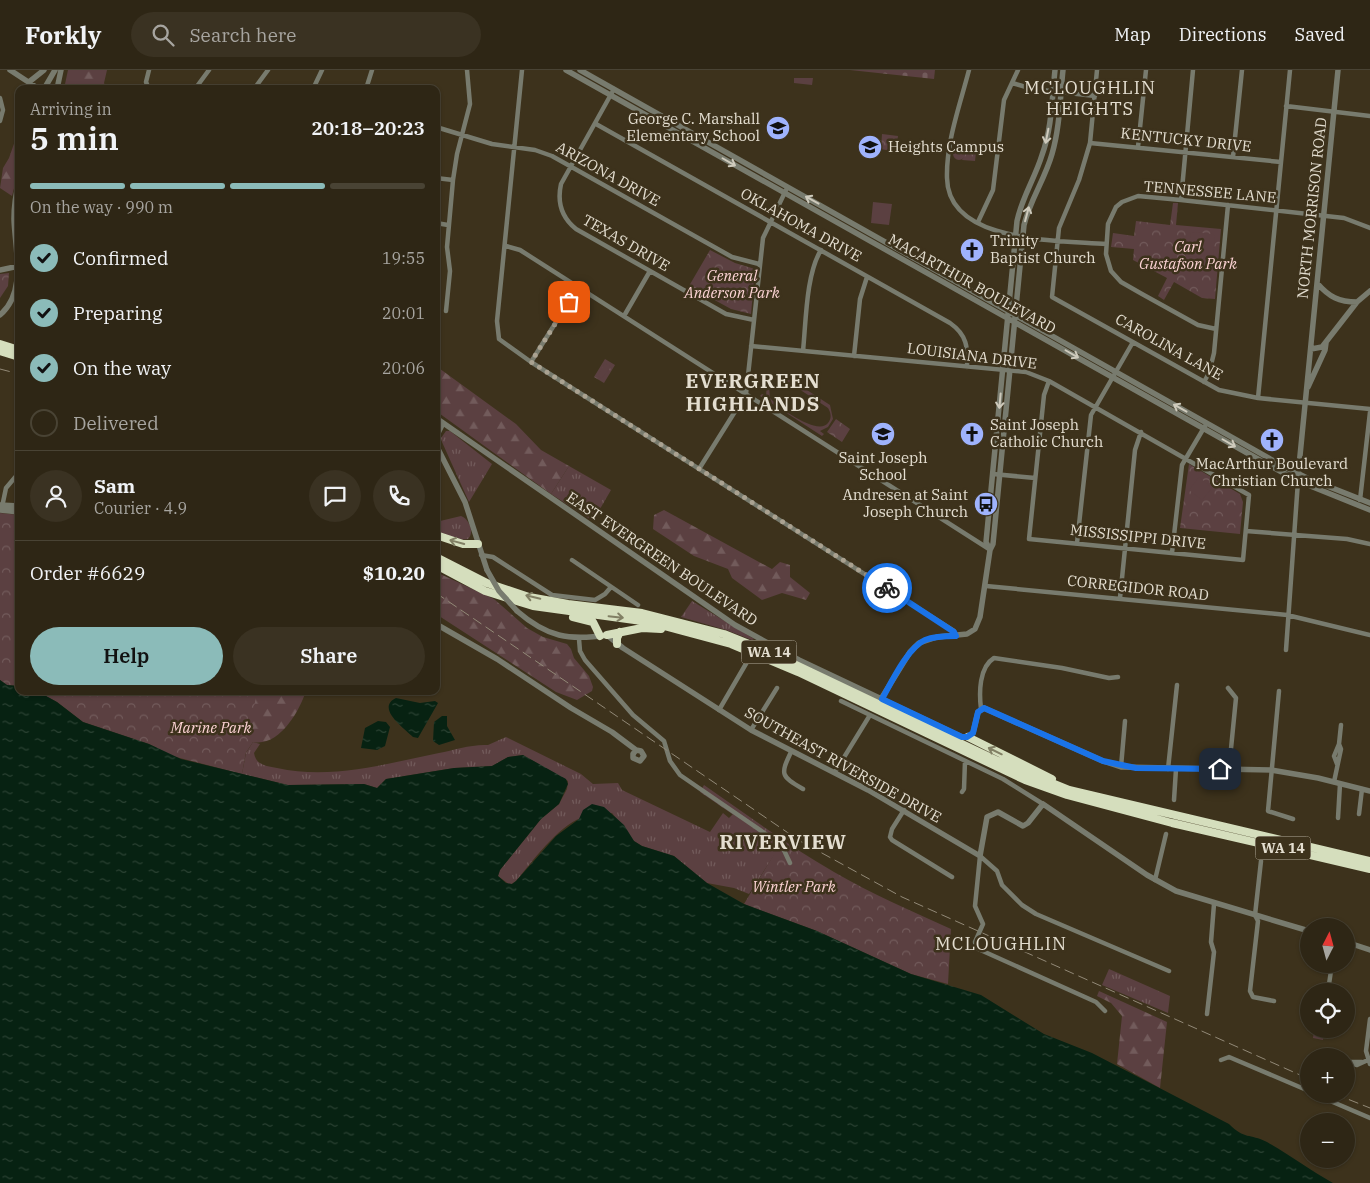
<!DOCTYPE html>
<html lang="en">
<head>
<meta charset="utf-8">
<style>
	body { margin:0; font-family:"IBM Plex Serif",serif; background:#3a3222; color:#f1f3f6; height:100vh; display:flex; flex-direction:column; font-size:19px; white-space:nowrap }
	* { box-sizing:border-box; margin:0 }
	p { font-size:16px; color:#a7a5a0 }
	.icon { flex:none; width:28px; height:28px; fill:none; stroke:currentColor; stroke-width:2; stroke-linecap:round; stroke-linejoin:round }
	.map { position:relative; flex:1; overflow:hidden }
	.drawer { position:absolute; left:15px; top:15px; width:425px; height:610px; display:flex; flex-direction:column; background:#2e2615; border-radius:10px; box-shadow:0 1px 4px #0004,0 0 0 1px #494334 }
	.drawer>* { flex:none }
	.needle { width:32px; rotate:6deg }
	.fabs { position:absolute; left:1300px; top:848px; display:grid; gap:10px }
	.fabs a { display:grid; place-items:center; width:55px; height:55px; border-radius:50%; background:#2e2615; box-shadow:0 1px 4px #0004,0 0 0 1px #494334; font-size:25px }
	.pin { position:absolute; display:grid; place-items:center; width:42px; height:42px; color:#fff; margin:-21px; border-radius:10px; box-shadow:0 2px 8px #0006 }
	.courier { position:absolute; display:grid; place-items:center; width:50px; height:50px; margin:-25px; border:4px solid #1a73e8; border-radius:50%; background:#fff; color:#222; box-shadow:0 1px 6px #0007 }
	.head em { font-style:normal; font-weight:600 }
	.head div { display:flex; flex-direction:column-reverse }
	.head { display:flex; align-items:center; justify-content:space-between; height:85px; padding:0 15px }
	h1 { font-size:32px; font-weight:600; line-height:38px }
	.bar { display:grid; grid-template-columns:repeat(4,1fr); gap:8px 5px; align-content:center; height:60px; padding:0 15px }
	.bar i { height:6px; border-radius:4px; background:#494334 }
	.bar .active { background:#8bbbb9 }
	.bar p { grid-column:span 4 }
	.line { display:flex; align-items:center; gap:12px; padding:0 15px; border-top:1px solid #494334 }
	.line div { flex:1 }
	.round { display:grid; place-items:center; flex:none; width:52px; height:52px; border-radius:26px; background:#3a3222 }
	ol { padding:0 15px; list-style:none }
	li { display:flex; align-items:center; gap:15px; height:55px }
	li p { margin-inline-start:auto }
	li .icon { padding:5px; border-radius:50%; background:#8bbbb9; color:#111; stroke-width:4 }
	li:last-child { color:#a7a5a0 }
	li i { width:28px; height:28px; border:2px solid #494334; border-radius:50% }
	.cta { display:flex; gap:10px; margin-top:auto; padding:10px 15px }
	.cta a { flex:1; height:58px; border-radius:30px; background:#8bbbb9; color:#111; font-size:20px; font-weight:600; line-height:58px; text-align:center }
	.cta a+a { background:#3a3222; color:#f1f3f6 }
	header { display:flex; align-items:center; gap:30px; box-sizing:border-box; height:70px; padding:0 25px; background:#2e2615; border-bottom:1px solid #494334 }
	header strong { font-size:24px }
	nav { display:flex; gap:28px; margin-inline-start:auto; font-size:18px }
	.search { width:350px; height:45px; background:#3a3222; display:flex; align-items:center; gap:12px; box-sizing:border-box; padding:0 18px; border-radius:28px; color:#a7a5a0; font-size:19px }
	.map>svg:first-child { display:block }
</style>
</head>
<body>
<header>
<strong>Forkly</strong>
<div class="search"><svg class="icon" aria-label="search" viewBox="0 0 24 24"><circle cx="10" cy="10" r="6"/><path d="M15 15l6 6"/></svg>Search here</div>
<nav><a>Map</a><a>Directions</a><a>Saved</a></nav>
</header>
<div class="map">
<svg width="1370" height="1113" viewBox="0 0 1370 1113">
	<defs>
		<pattern id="grass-tufts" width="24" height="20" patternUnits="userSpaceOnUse" patternTransform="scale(1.25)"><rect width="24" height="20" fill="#5b4041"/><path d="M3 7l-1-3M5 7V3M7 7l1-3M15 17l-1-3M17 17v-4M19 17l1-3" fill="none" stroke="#725b5b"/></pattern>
		<pattern id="forest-firs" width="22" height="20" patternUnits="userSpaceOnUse" patternTransform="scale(1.25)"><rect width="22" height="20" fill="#5b4041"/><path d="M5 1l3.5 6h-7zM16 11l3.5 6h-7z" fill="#725b5b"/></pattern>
		<pattern id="cemetery-stones" width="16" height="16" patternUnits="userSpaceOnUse" patternTransform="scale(1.25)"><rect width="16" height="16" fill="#5b4041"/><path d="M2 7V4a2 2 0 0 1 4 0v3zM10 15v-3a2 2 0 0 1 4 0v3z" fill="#725b5b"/></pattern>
		<pattern id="park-crowns" width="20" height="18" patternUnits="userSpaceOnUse" patternTransform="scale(1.25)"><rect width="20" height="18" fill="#5b4041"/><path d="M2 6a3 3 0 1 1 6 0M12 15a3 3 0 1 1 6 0" fill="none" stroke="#725b5b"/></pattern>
		<pattern id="water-ripples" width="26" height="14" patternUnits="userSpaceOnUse" patternTransform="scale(1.25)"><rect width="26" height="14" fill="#072212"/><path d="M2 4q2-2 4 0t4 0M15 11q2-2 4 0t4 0" fill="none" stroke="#2b4233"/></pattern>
	</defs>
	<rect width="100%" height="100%" fill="#3d321c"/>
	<path fill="url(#grass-tufts)" d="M446 361H450L492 394 469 432 442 372 441 368Z
		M569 396 611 420 593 451 551 424Z
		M461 446C469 449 475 462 468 469L458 470 436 461V452Z
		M692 531 754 569 752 570 726 560 681 547Z
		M506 667 581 704 593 714 618 713 622 720 710 762 723 743 729 748 733 744 780 776 749 824 734 818 707 813 674 786 642 776 634 771 612 743C602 744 590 745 581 748 558 756 531 793 516 811L510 815 498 806 500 800 541 749 559 734 567 719 568 711 523 685 508 687 492 696 454 698 386 709 377 718 364 714 288 715 242 704 246 683 253 672 260 674 254 683C256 695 266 696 277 698 331 710 385 694 439 683 454 680 472 674 488 675Z
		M1109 899 1170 926 1168 943 1102 915Z"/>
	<path fill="url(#forest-firs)" d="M68 0H107L104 13 107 19H64Z
		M19 35V99L12 126 0 118 3 98 9 88 16 68Z
		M436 296 516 354 541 380 569 396 551 424 436 341Z
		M664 440 772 499 780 492 790 495V507L810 523 806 530 782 523 762 530 732 508 728 499 694 486 653 459 654 445Z
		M436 502 494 529 527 558 543 567 567 574 571 579 574 588 589 606 593 617 592 621 577 630 556 622 436 544Z
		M59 621H306C299 642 279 677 253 672L243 687Z
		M1099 921 1167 952 1160 1018 1117 994 1122 946 1111 933 1097 926Z"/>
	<path fill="url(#cemetery-stones)" d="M850 0H935L934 9Z"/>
	<path fill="url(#park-crowns)" d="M794 8H813L812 15 794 13Z
		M882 64 898 66 896 82 881 79Z
		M970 81 976 82 975 91 962 90 966 82Z
		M1173 133H1178L1176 155 1221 159 1215 229 1202 228 1174 212 1164 230 1158 226 1167 208 1133 190 1134 179 1111 177 1113 163 1134 166 1136 151 1170 155Z
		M710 180 735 193 755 199 751 244 731 239 689 216Z
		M9 203 8 216 0 228V204Z
		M605 289 615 295 604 313 594 307Z
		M836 349 850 359 842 372 827 362Z
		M1189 394 1240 424 1243 432 1240 464 1180 458Z
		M0 443 19 445V616L7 615 0 610Z
		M37 621H257L242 704 172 686 149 674 83 652 57 632Z
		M704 715C747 745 789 776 834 802 872 824 911 841 951 859L948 914 911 904 817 861 744 834 779 776 700 722Z"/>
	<path fill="#5b4041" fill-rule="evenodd" d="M953 84a6 6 0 1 1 12 0a6 6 0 1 1-12 0Z
		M873 132 892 134 889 155 871 153Z
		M1191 162 1213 164 1215 166 1213 189 1188 186Z
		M605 293 611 297 601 309 598 305Z
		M778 306 787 307 830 335 833 349 828 357 820 361 824 364 822 366 760 326 762 324 766 326 767 313ZM782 308 828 338C831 343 832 348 828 353 818 366 779 338 770 328L769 316 774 310Z
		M1199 407 1212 418 1202 430 1189 420Z
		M15 458H19V476L11 473Z
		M1314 959H1324L1323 970 1313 968Z"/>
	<path fill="url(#water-ripples)" d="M0 610 7 615 19 616V621H37L57 632 83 652 149 674 181 689 288 715 364 714 377 718 386 709 454 698 492 696 508 687 523 685 566 709 568 714 559 734 541 749 500 800 498 806 506 813 512 814 516 811 556 766 579 749 583 740 592 734 604 737 624 755 634 771 642 776 674 786 707 813 744 834 817 861 911 904 981 925 1044 964 1092 983 1229 1054C1245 1070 1249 1063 1267 1072 1290 1085 1310 1100 1333 1113H0Z
		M396 628 420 633 435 631 438 633 418 668 413 667C405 659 375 638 396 628Z
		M442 646H447V656L455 670 439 675 433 671 434 652Z
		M378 651 386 652 390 657 385 676 377 680 361 678 365 658Z"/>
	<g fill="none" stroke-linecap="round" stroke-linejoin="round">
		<path stroke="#787b6e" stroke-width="4.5" d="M522 0 497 251 499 269 531 292 954 561 956 566
			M969 0C960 35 946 72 947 108 948 174 1060 170 1106 174
			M1097 0 1090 73 1079 110 1059 158 1052 227 1219 320 1258 328 1370 339
			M1012 13 1033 19 1095 26
			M149 19 146 12 149 0
			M195 19 209 0
			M254 19 268 0
			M313 19 322 0
			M366 19 372 0
			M614 19 561 114C557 132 561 147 576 159L726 244 754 250
			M0 28 3 40 0 51
			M1286 36 1370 46
			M596 54 950 253C967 265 968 277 967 297
			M436 57 492 74 535 80 552 86 732 187 759 194
			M1090 73 1281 92
			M1138 77 1146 0
			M1233 87 1242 0
			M436 108 453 110
			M1181 130 1193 0
			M978 152 993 120 1004 30 1018 0
			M436 153 448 155
			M506 176 520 180 989 479
			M446 241 450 201 447 177 453 110 457 84 470 34 467 0
			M624 246 650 201
			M1216 259 1198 255 1142 224 1121 212 1111 201 1106 184 1108 154 1116 137 1122 132 1138 126 1181 130 1344 148 1370 158
			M751 276 1026 302 1049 311 1249 425 1243 490 1029 469 1044 325 1049 311
			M803 281C806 252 806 204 821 180
			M854 286 860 229 867 207
			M531 292 578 217
			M1204 312 1209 303 1214 283 1228 135
			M1258 328 1290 0
			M699 399 746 324 763 168 786 120
			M993 404 1035 408
			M1360 430 1370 342
			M2 437 6 418 17 405 19 379
			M1246 461 1347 469 1370 474
			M1077 473 1091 345 1133 272
			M1172 483 1182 395 1205 356
			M481 485 493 487 552 525 595 530 605 524 611 517
			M572 490 638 535
			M986 516 1287 545 1370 565
			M1120 528 1135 380 1141 362
			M579 569 580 581 585 590 633 645 664 671 670 691 680 705 776 771 782 776 790 793
			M1286 580 1298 411
			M1228 618 1236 628 1229 699
			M1279 621 1268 741 1293 749
			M841 631 1003 709 1043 734
			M981 639C979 623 979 597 994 588L1062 598 1109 608 1118 607
			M719 640 747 592
			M751 660 777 618
			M791 682C780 705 781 706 803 719
			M1337 694 1334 686 1339 674
			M1121 697 1125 651
			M1168 699 1177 615
			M835 702 870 645
			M1334 712 1341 679 1339 674 1341 655
			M962 722 964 719 965 691
			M1174 730 1176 699
			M904 740 892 759 890 767 892 770 952 807
			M1359 744 1362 719
			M1338 748 1340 714
			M980 786 975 836 983 854 975 872 976 878 1096 932 1105 941
			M980 786 997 801 1002 815 1022 835 1036 844 1169 901
			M1261 791 1255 845 1258 851 1250 921 1253 927 1274 931
			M1155 810 1166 764
			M1328 921 1332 894
			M1207 944 1214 882 1211 872 1214 834
			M1370 949 1366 981 1370 994
			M1221 990 1229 987 1309 1021
			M1362 992H1348L1357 995 1368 990
			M1314 1024 1370 1048"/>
		<path stroke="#787b6e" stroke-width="5.5" d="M10 0 39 19
			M566 0 1265 393 1298 411 1370 440
			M580 0 1281 395 1307 408 1370 433
			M29 12 44 0
			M44 19 55 0
			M57 19 61 0
			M0 200 19 196
			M1317 213C1329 227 1339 232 1357 232
			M0 245C27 222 15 180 14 149 14 136 16 123 19 111
			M1311 279 1322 277 1357 232 1370 221
			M1308 317 1325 280 1326 273
			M436 348 735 555 799 590 962 667H967L973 663 978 642 984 638 1103 691 1121 697 1271 700 1318 708 1370 721
			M436 375 465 432 487 500
			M437 375 438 363 443 353
			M1298 406 1338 0
			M0 435 19 436
			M0 440 19 442
			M990 480 986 472 1017 151C1022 127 1035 108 1042 85 1052 58 1052 28 1055 0
			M517 541C547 567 569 571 607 565L623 578 751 660 868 720 980 786 987 747 998 742 1023 756 1028 753 1043 734 1147 805 1176 821 1309 861
			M436 554 497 589 571 638 612 662 636 680 641 681 644 686 640 691 633 688V684L636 680
			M881 629 910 582 919 573 937 567 967 564 975 559 980 547 990 480 993 474 1024 155C1030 130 1045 109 1052 84 1060 57 1060 28 1063 0
			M1346 872 1370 880"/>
		<path stroke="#d5debd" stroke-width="8" d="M0 274 19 280
			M0 281 19 287
			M436 465 463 474H478
			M436 487 487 513 529 527 568 534 642 543 724 564 771 583 998 691 1069 720 1370 791
			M436 495 485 521 533 536 649 552 731 574 798 602 1025 710 1067 725 1172 753 1370 799
			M573 547 593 552 600 566
			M607 565 642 558 661 559
			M617 574V568L620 562
			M968 667 1052 709"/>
		<path stroke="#928977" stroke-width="1" stroke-dasharray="10 5" stroke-linecap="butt" d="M0 299 19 304
			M436 523 800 771 902 827 1309 1009
			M1335 1024 1370 1038"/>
		<path stroke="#787b6e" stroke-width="5.5" d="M487 500 499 521 517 541"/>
	</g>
	<defs><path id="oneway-shaft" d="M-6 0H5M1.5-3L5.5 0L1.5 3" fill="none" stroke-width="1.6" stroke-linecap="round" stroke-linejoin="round" transform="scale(1.25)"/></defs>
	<g stroke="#cecabc">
		<use href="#oneway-shaft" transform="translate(1047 66) rotate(101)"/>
		<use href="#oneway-shaft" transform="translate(729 92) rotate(30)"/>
		<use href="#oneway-shaft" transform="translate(812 130) rotate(-151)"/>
		<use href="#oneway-shaft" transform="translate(1027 144) rotate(-75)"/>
		<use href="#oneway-shaft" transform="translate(1072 284) rotate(30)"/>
		<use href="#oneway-shaft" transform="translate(1000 331) rotate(95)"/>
		<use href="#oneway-shaft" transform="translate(1180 338) rotate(-151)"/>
		<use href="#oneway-shaft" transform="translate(1229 373) rotate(30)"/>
	</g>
	<g stroke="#817f64">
		<use href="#oneway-shaft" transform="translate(457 472) rotate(-165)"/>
		<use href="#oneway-shaft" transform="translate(533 527) rotate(-167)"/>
		<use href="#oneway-shaft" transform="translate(616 547) rotate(6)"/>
		<use href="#oneway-shaft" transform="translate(995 681) rotate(-154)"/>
	</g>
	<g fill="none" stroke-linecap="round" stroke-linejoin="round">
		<path stroke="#aaa291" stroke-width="5" stroke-dasharray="0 9" d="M569 232 531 292 887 518"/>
		<path stroke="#1a73e8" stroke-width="6" d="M887 518 954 562 956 566C946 566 935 566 925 570 908 577 891 613 882 629L962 667H967L973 663 978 642 984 638 1103 691 1136 698 1220 699"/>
	</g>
	<defs>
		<g id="school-disc" transform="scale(1.25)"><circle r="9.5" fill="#9fb3fd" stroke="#3d321c"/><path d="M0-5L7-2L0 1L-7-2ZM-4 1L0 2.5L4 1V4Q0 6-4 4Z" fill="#111"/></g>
		<g id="church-disc" transform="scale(1.25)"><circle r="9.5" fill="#9fb3fd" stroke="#3d321c"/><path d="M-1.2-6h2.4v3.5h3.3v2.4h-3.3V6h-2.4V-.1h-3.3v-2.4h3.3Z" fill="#111"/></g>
		<g id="bus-disc" transform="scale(1.25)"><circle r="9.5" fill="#9fb3fd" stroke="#3d321c"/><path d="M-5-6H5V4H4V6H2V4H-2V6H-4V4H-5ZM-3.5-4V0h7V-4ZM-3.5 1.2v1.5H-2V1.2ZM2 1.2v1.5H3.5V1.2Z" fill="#111"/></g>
	</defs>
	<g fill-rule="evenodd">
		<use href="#school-disc" x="778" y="58"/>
		<use href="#school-disc" x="870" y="77"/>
		<use href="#church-disc" x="972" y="180"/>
		<use href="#school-disc" x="883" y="364"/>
		<use href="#church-disc" x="972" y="364"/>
		<use href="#church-disc" x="1272" y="370"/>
		<use href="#bus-disc" x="986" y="434"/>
	</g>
	<g text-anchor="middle" stroke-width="5" stroke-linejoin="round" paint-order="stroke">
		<g fill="#3d321c" stroke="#b2aa9a" stroke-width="1">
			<rect x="741.5" y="570.5" width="55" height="23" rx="4"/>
			<rect x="1255.5" y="766.5" width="55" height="23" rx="4"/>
		</g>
		<g font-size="14" font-weight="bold" fill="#e4ded0">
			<text x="769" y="587">WA 14</text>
			<text x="1283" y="783">WA 14</text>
		</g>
		<g font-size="15" fill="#e4ded0" stroke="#3d321c" text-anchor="start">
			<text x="760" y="54" text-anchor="end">George C. Marshall<tspan x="760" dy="17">Elementary School</tspan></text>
			<text x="888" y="82">Heights Campus</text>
			<text x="990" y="176">Trinity<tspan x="990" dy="17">Baptist Church</tspan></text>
			<text x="990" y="360">Saint Joseph<tspan x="990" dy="17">Catholic Church</tspan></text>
			<text x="883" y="393" text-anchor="middle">Saint Joseph<tspan x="883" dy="17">School</tspan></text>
			<text x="1272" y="399" text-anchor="middle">MacArthur Boulevard<tspan x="1272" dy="17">Christian Church</tspan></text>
			<text x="968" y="430" text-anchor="end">Andresen at Saint<tspan x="968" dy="17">Joseph Church</tspan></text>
		</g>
		<g font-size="15" fill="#e4ded0" stroke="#3d321c">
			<text transform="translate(1186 70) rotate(6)" y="5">KENTUCKY DRIVE</text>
			<text transform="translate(608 104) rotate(29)" y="5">ARIZONA DRIVE</text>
			<text transform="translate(1210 122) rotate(5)" y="5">TENNESSEE LANE</text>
			<text transform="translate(1312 138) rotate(-84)" y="5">NORTH MORRISON ROAD</text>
			<text transform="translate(801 155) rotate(29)" y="5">OKLAHOMA DRIVE</text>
			<text transform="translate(626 173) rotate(30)" y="5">TEXAS DRIVE</text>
			<text transform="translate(972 214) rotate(29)" y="5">MACARTHUR BOULEVARD</text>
			<text transform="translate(1169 277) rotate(29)" y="5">CAROLINA LANE</text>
			<text transform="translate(972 286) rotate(7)" y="5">LOUISIANA DRIVE</text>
			<text transform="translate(1138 467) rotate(6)" y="5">MISSISSIPPI DRIVE</text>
			<text transform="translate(662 489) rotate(34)" y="5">EAST EVERGREEN BOULEVARD</text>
			<text transform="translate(1138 518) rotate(6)" y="5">CORREGIDOR ROAD</text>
			<text transform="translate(843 695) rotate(29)" y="5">SOUTHEAST RIVERSIDE DRIVE</text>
		</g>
		<g font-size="15" font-style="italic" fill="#fcd3d4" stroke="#3d321c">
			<text x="1188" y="182">Carl<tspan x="1188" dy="17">Gustafson Park</tspan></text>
			<text x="732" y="211">General<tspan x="732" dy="17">Anderson Park</tspan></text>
			<text x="211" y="663">Marine Park</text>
			<text x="794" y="822">Wintler Park</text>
		</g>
		<g font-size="18" letter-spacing="1" fill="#e4ded0" stroke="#3d321c">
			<text x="1090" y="24">MCLOUGHLIN<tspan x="1090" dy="21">HEIGHTS</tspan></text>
			<text x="1001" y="880">MCLOUGHLIN</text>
		</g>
		<g font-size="20" font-weight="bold" letter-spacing="1" fill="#e4ded0" stroke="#3d321c">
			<text x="753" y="318">EVERGREEN<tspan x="753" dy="23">HIGHLANDS</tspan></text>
			<text x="783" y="779">RIVERVIEW</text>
		</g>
	</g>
</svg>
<div class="fabs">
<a><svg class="needle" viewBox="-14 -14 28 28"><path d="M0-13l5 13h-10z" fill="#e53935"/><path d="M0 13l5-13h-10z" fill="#a7a5a0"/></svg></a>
<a><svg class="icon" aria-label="locate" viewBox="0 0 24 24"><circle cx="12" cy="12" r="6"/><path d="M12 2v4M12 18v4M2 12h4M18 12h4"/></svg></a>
<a>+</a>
<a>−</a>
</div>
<div class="pin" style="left:569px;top:232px;background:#ea580c"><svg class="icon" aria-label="bag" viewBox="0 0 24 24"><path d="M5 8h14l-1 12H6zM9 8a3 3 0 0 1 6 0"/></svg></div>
<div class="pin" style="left:1220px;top:699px;background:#1f2937"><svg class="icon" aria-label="home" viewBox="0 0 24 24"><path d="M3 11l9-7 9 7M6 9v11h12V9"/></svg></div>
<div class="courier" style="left:887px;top:518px"><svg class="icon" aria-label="bike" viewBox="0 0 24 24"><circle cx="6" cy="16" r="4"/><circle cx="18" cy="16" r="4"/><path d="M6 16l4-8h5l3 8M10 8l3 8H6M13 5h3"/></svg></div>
<section class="drawer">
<div class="head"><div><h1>5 min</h1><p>Arriving in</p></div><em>20:18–20:23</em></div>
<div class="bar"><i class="active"></i><i class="active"></i><i class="active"></i><i></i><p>On the way · 990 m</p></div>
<ol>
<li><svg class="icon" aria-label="check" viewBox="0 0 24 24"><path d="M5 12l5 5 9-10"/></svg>Confirmed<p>19:55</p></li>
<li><svg class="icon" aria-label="check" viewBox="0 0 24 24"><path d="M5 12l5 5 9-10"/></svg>Preparing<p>20:01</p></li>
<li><svg class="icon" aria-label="check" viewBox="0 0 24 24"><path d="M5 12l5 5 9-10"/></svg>On the way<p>20:06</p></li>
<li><i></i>Delivered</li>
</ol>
<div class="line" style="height:90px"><a class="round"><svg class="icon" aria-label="person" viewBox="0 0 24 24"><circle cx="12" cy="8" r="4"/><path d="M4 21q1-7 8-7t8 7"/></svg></a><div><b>Sam</b><p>Courier · 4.9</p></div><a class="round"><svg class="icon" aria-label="chat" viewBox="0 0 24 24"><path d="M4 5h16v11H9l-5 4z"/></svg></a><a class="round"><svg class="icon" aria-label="phone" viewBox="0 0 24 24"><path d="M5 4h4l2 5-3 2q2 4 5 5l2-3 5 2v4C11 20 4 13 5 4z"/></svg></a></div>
<div class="line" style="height:65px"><div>Order #6629</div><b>$10.20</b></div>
<div class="cta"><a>Help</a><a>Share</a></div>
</section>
</div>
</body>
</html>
